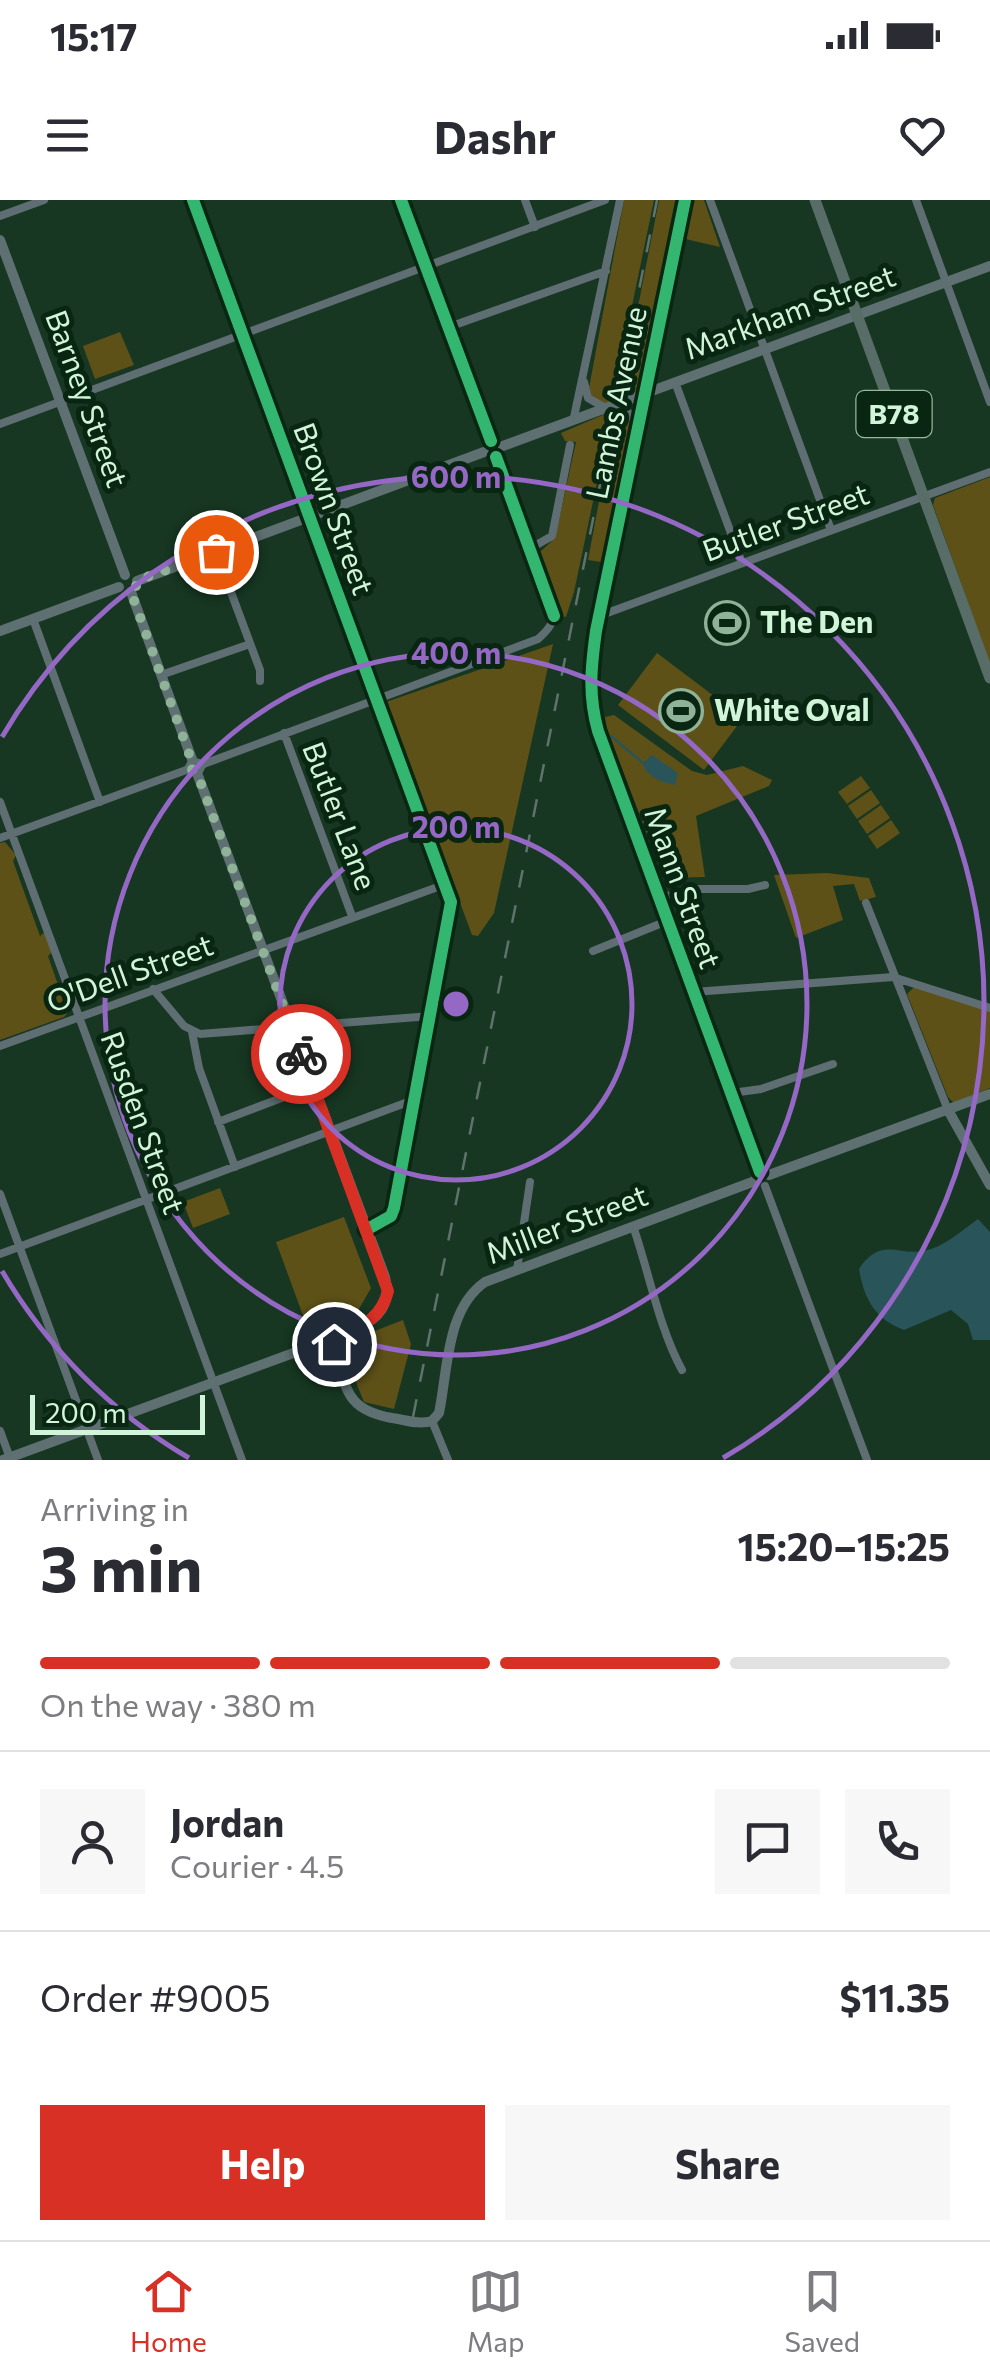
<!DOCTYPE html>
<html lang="en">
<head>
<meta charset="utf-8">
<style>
	body { margin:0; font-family:Commissioner,sans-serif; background:#f7f7f7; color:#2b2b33; height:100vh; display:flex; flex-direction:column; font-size:38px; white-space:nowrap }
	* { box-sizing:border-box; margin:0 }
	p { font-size:32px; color:#7c7c81 }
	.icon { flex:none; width:55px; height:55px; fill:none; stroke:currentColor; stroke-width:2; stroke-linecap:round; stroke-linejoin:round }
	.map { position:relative; height:1260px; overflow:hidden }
	.sheet { display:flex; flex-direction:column; background:#fff; flex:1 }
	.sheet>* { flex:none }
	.scale { position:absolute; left:30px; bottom:25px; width:175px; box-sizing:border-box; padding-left:10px; border:5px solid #d1f5d8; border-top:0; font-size:28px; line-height:35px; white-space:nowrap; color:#d1f5d8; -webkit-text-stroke:8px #082611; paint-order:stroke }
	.pin { position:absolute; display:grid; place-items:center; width:85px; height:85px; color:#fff; margin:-42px; border:5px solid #fff; border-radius:50%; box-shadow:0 2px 10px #0007 }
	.courier { position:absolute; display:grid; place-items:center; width:100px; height:100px; margin:-50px; border:8px solid #d93025; border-radius:50%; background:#fff; color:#222; box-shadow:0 2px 12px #0007 }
	.overview em { font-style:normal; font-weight:700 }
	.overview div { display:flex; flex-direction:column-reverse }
	.overview { display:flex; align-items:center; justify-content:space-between; height:170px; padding:0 40px }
	h1 { font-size:65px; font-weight:700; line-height:75px }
	.bar { display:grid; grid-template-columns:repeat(4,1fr); gap:15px 10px; align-content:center; height:120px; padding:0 40px }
	.bar i { height:12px; border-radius:8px; background:#e1e1e2 }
	.bar .active { background:#d93025 }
	.bar p { grid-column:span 4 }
	.line { display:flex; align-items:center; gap:25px; padding:0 40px; border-top:2px solid #e1e1e2 }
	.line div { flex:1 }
	.round { display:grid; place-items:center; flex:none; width:105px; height:105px; border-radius:0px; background:#f7f7f7 }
	.primary-button { display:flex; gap:20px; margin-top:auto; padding:20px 40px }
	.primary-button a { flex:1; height:115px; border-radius:0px; background:#d93025; color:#fff; font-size:40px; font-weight:700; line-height:115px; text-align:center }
	.primary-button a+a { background:#f7f7f7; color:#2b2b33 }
	.status { display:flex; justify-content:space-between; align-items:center; height:70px; padding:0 50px; background:#fff; direction:ltr }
	.status svg { height:28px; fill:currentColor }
	header { display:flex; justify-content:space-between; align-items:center; height:130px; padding:0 40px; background:#fff; font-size:45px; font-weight:700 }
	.menu { display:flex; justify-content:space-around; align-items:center; height:140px; border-top:2px solid #e1e1e2; background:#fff; font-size:28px; color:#7c7c81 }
	.menu a { display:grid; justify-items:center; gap:5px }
	.menu .active { color:#d93025 }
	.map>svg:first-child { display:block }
</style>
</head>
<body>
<div class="status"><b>15:17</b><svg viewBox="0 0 49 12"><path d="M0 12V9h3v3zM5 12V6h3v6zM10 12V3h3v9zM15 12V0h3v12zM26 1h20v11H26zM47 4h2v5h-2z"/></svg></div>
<header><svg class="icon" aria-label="menu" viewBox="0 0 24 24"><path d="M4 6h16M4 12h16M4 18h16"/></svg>Dashr<svg class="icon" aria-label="heart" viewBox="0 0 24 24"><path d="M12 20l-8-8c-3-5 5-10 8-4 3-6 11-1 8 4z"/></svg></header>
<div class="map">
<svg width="990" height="1260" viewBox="0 0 990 1260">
	<rect width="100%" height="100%" fill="#173722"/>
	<path fill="#5d5118" d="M624 0H654L612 202 604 204 590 195 589 188Z
		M659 0H681L641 185 637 191 620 198Z
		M690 0H704L720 47 681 38Z
		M120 132 134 165 95 179 83 146Z
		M612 211 574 392 566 417 560 416 544 362 539 358 540 352 555 338 576 242 565 241 561 233Z
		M616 211C627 211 629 216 632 226L601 362 588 360Z
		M990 277V464L933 305 935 298Z
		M553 444 494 713 478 736 472 735 386 502Z
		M657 453 743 518 704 570 618 505Z
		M614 515 692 571 707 575 743 566 772 580 769 586 696 616 705 677 664 678 606 527 605 517Z
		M861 576 870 588 847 604 838 592Z
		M871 590 880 603 857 619 848 606Z
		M881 605 890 618 867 634 858 621Z
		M891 620 900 633 877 649 868 636Z
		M5 642 16 655 13 661 40 736 45 732 52 752 48 756 65 805 70 803 72 808 64 817 0 840V643Z
		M827 673 869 678 876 697 860 701 854 684 833 686 843 720 796 738 774 675Z
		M914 787 990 811V888L954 903 948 897 907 794Z
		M220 988 230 1014 193 1028 183 1002Z
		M344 1017 371 1088 359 1109 308 1129 276 1042Z
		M403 1120 411 1144 394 1209 364 1202 342 1148 344 1143Z"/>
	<path fill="#29555a" d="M652 555 678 573 675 585C663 583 645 576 643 563Z
		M978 1019 990 1032V1140H973L968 1124 951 1110 904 1130C875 1119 864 1099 859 1069 883 1033 901 1060 931 1049 947 1044 964 1029 978 1019Z"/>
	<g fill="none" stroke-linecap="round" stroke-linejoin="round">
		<path stroke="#29555a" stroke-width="2.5" d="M611 536 643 563"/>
		<path stroke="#5e6e72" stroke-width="8" d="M193 0 451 702 394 1008 391 1016 366 1030
			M401 0 491 241
			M525 0 535 27
			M685 0 596 431C591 467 588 495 598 531L760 972
			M710 0 831 330
			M916 0 990 202
			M0 16 44 0
			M449 127 606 71
			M584 182 588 198 602 206
			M675 182 742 363
			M620 203 638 224
			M574 217 620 0
			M0 224 605 0
			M531 348 552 336 570 245
			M216 352 260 470V481
			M599 416 990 272
			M33 419 100 602
			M161 475 250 444
			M284 533 352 716
			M201 565 538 439C548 430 556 422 552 408L496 257
			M0 602 242 1260
			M0 638 189 569
			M659 698 698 689H748L765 685
			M866 703 948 910
			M593 751 667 721
			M153 789 184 826 200 834 431 816
			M694 792 893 777 990 808
			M192 832 199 868 235 967
			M0 846 446 684
			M732 893 761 889 833 864
			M218 922 313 886
			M765 986 867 1260
			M0 994 98 1260
			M633 1026C649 1072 659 1128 682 1170
			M0 1054 416 899
			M517 1070 530 982
			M432 1221 448 1260
			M0 1231 10 1258"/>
		<path stroke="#5e7072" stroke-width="10" d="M0 40 125 375
			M500 247C663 188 826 126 990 66
			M137 381 484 252
			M131 392 193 562 189 569 197 573 201 565 193 562
			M0 431 119 387
			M197 573 385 1077C394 1117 366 1124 336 1137L332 1145
			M948 910 990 985
			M332 1145C348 1188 343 1209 392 1218 406 1220 419 1225 432 1221L439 1213C448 1170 446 1109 485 1082L755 981 760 972 769 975 990 894
			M3 1260 326 1141 330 1135 336 1137"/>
		<path stroke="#586d67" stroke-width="11" d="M815 0 990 478"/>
		<path stroke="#60726e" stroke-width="2.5" stroke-dasharray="18 18" stroke-linecap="butt" d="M413 1217 657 0"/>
		<g stroke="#082611" stroke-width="19">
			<path id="cycleway" d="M193 0 451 702 394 1008 391 1016 366 1030
				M401 0 491 241
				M685 0 596 431C591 467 588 495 598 531L760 972
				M496 257 554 416"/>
		</g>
		<use href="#cycleway" stroke="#33b770" stroke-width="12"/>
	</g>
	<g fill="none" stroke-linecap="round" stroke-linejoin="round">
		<path stroke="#90b298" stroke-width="10" stroke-dasharray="0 18" d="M216 352 136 381V388L131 392 192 562 190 568 197 573 301 854"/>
		<path stroke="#d93025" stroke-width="12" d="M301 854 388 1091C381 1120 361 1126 336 1138L334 1144"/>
	</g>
	<g fill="none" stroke="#9568c6" stroke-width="5">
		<circle cx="456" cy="804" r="176"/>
		<circle cx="456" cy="804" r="351"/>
		<path d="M189 1258A527 527 0 0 1 2 1071M2 537A527 527 0 1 1 723 1258"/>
	</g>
	<defs>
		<g id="stadium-ring" transform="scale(2.25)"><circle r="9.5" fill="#082611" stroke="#90b298" stroke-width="1.5"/><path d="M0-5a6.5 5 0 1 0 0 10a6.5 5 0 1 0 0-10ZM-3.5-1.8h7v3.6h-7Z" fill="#90b298"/></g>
	</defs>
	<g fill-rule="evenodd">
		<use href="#stadium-ring" x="727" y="423"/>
		<use href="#stadium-ring" x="681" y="511"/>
	</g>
	<g text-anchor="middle" stroke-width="10" stroke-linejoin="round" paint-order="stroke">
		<rect fill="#082611" stroke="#95b79c" stroke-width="2.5" x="856.5" y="191" width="75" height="46" rx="8"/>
		<g font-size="28" font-weight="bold" fill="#d1f5d8">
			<text x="894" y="224">B78</text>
		</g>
		<g font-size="30" fill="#d1f5d8" stroke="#082611">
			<text transform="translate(790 113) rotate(-20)" y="10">Markham Street</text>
			<text transform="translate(86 199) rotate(70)" y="10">Barney Street</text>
			<text transform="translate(617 203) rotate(-78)" y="10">Lambs Avenue</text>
			<text transform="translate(333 309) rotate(70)" y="10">Brown Street</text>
			<text transform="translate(786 323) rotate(-20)" y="10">Butler Street</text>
			<text transform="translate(339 616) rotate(69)" y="10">Butler Lane</text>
			<text transform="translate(682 688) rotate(70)" y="10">Mann Street</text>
			<text transform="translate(130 774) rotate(-20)" y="10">O'Dell Street</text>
			<text transform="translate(142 923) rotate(70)" y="10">Rusden Street</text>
			<text transform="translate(567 1025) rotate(-21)" y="10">Miller Street</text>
		</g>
		<g font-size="30" font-weight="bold" fill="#d1f5d8" stroke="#082611" text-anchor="start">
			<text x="760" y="433">The Den</text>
			<text x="714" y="521">White Oval</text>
		</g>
	</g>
	<circle cx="456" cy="804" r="15" fill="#9568c6" stroke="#082611" stroke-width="5"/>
	<g font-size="30" text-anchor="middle" font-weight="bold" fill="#9568c6" stroke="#082611" stroke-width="10" stroke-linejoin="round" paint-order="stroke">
		<text x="456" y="288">600 m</text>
		<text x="456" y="464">400 m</text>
		<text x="456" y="638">200 m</text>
	</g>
</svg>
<div class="scale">200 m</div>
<div class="pin" style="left:216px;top:352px;background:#ea580c"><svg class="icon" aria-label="bag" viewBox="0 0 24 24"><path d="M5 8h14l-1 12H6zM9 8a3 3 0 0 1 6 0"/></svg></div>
<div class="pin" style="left:334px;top:1144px;background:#1f2937"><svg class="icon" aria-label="home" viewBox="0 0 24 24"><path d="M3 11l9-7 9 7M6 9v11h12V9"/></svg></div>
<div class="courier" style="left:301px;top:854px"><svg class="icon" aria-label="bike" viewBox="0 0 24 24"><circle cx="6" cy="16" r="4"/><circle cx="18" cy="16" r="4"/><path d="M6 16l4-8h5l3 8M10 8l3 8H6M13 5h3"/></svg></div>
</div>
<section class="sheet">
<div class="overview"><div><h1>3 min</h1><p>Arriving in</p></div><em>15:20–15:25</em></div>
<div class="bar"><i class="active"></i><i class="active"></i><i class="active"></i><i></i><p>On the way · 380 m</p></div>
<div class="line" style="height:180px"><a class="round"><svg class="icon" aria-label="person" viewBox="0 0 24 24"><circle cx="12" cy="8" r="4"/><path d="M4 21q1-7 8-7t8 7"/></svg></a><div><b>Jordan</b><p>Courier · 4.5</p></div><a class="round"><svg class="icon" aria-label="chat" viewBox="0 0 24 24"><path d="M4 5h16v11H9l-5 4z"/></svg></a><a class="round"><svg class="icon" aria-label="phone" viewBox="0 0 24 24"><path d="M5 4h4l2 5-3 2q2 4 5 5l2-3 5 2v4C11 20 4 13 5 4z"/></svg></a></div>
<div class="line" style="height:130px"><div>Order #9005</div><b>$11.35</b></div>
<div class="primary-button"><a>Help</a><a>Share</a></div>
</section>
<nav class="menu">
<a class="active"><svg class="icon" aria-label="home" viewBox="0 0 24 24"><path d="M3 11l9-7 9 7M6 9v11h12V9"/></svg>Home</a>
<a><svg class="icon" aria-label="map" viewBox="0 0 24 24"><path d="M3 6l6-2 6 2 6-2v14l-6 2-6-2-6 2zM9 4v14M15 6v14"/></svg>Map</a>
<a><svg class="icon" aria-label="saved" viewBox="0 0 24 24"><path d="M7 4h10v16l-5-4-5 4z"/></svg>Saved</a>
</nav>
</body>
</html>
